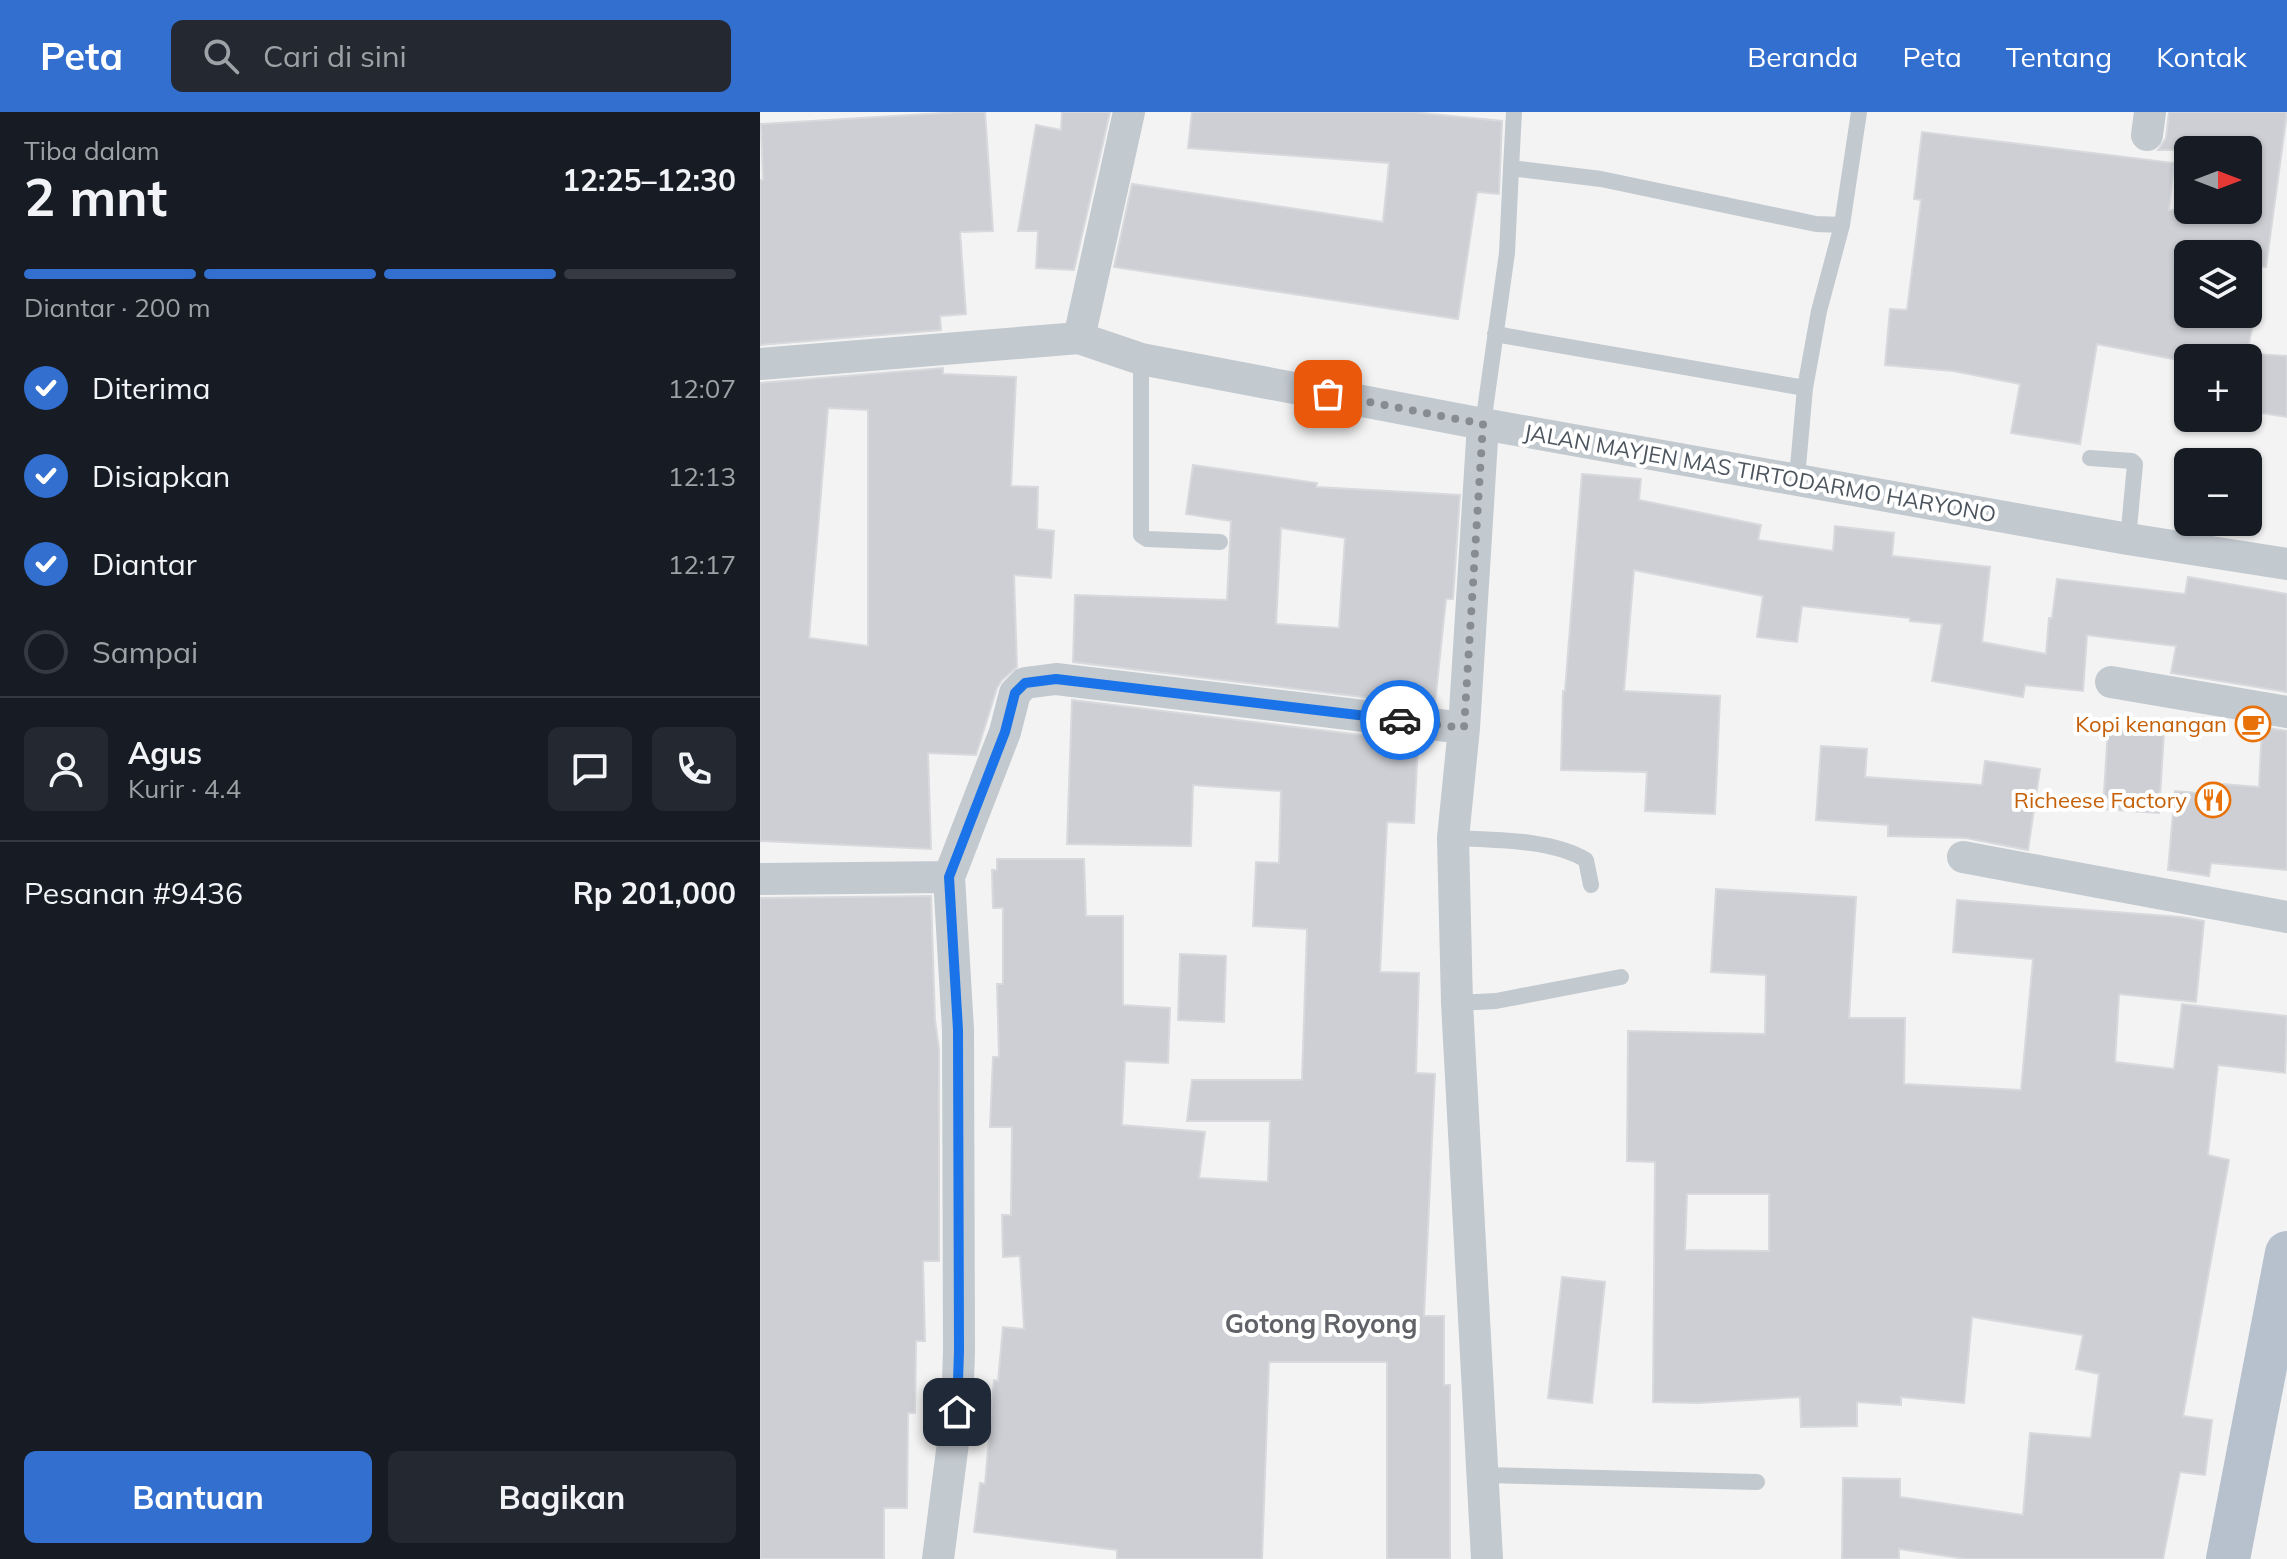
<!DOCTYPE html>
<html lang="id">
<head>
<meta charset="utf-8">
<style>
	body { margin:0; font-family:Mulish,sans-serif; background:#242831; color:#f1f3f6; height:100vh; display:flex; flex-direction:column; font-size:30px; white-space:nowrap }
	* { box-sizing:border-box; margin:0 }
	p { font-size:26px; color:#9ea1a6 }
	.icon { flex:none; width:44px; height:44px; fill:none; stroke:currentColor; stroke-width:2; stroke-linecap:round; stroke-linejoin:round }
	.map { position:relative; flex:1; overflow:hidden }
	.side { display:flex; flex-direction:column; background:#171b24; width:760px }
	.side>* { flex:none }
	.needle { width:52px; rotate:90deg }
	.fabs { position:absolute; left:1414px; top:24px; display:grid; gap:16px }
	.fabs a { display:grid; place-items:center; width:88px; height:88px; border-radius:12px; background:#171b24; box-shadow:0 2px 6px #0004; font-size:40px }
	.pin { position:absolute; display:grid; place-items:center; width:68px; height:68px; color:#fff; margin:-34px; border-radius:16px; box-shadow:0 4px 12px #0006 }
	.courier { position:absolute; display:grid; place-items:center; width:80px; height:80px; margin:-40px; border:6px solid #1a73e8; border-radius:50%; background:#fff; color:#222; box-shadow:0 2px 10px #0007 }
	.head em { font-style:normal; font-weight:700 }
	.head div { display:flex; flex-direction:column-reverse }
	.head { display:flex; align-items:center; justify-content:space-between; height:136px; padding:0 24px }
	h1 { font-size:52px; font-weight:700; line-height:60px }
	.bar { display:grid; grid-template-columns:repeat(4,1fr); gap:12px 8px; align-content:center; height:96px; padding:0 24px }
	.bar i { height:10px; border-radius:6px; background:#363941 }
	.bar .selected { background:#326fcf }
	.bar p { grid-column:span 4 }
	.line { display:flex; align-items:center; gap:20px; padding:0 24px; border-top:2px solid #363941 }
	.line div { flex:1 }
	.round { display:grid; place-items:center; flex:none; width:84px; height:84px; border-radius:12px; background:#242831 }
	ol { padding:0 24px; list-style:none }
	li { display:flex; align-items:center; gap:24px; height:88px }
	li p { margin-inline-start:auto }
	li .icon { padding:8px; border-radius:50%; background:#326fcf; color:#fff; stroke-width:4 }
	li:last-child { color:#9ea1a6 }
	li i { width:44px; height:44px; border:4px solid #363941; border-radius:50% }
	.button { display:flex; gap:16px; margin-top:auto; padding:16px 24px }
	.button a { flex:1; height:92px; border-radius:12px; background:#326fcf; color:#fff; font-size:32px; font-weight:700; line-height:92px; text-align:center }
	.button a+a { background:#242831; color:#f1f3f6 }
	header { display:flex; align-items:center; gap:48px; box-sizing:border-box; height:112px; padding:0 40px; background:#326fcf; color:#fff }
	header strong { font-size:38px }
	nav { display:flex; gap:44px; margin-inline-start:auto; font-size:28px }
	.search { width:560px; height:72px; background:#242831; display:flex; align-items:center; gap:20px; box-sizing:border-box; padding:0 28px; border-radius:12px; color:#9ea1a6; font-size:30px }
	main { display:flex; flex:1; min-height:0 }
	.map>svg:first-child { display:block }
</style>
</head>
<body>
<header>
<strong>Peta</strong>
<div class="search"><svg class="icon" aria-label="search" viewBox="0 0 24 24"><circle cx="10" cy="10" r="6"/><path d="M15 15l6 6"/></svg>Cari di sini</div>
<nav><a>Beranda</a><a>Peta</a><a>Tentang</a><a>Kontak</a></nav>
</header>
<main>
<section class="side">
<div class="head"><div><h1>2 mnt</h1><p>Tiba dalam</p></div><em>12:25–12:30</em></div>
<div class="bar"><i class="selected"></i><i class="selected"></i><i class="selected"></i><i></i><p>Diantar · 200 m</p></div>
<ol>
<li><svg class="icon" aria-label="check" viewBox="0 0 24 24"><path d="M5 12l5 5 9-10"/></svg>Diterima<p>12:07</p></li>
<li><svg class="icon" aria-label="check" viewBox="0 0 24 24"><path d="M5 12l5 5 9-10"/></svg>Disiapkan<p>12:13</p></li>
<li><svg class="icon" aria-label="check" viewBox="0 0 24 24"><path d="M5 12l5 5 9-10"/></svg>Diantar<p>12:17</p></li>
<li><i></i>Sampai</li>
</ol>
<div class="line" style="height:144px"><a class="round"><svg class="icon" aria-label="person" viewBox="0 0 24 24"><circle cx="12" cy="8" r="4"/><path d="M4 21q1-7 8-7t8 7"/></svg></a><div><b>Agus</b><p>Kurir · 4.4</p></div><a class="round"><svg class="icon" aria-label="chat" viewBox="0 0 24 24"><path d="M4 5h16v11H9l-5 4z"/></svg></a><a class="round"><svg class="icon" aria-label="phone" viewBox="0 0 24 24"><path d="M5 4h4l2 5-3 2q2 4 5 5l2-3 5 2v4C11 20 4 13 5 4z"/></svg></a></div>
<div class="line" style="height:104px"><div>Pesanan #9436</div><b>Rp 201,000</b></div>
<div class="button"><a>Bantuan</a><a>Bagikan</a></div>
</section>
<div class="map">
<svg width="1527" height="1447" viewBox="0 0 1527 1447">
	<rect width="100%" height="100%" fill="#f4f3f3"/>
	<path fill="#cdcfd4" stroke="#d7d9dd" stroke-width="2" fill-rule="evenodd" d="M201 0H225L233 119 200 120 206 202 180 204 181 218 0 233V68H3L1 12Z
		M302 0H350L314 158 276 156 278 119H258L276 13 301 18Z
		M432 0H651L742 9 739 82 717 80 698 207 354 155 372 72 623 110 629 51 428 36Z
		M1409 0H1527L1506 155 1488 154V142H1428V202H1495L1486 246H1428V250L1337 232 1320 332 1251 321 1260 272 1193 259 1125 253 1130 197 1147 198 1161 88 1154 87 1162 20 1414 51 1409 98H1488V38H1398L1406 26Z
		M1494 242 1527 244V305L1488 299Z
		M183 256V262L256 265 251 374 278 375 277 417 294 419 291 466 254 463 257 555 242 568 237 576 216 643 168 641 171 737 0 729V271ZM68 296 108 298V534L49 526Z
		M433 353 557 371 556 375 700 383 693 487H686L675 591 660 592 313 550 315 483 467 488 471 409 426 402ZM521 416 585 426 579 516 516 512Z
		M822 362 881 367 879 388 1001 413 998 428 1073 439 1075 414 1134 421 1132 444 1230 455 1222 530 1286 542 1289 506H1292L1297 467 1425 482 1428 465 1527 482V580L1411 561 1416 534 1327 523 1323 579 1265 573 1263 585 1172 569 1182 512 1150 509V506L1042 494 1037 530 997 525 1003 484 874 458 864 579 960 584 955 702 885 699 887 660 801 658 803 579H805Z
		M312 588 658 630 654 711 627 710 620 860 659 861 656 961 675 962 664 1204H684V1273H690V1447H627V1250H509L502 1447H357V1438L214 1420 220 1371 225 1372 234 1268 238 1269 243 1215 264 1217 260 1144 243 1145 242 1103H251L252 1015H230L233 945H239L237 872H243V796H233L232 758H237V747H324L326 804H363V893L410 896 408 951 365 949 362 1013 445 1020 439 1066 508 1070 510 1009H427L432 968H542L547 817 493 814 496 750 519 751 521 679 433 673 431 734 307 732Z
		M1502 615 1527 619V758L1451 751 1449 764 1408 758 1415 679 1462 683 1463 672 1499 675Z
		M1348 617 1404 620 1399 701 1343 697Z
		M1061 634 1107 637 1105 665 1222 673 1225 649 1280 657 1268 738 1206 726 1128 724V713L1056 708Z
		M956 777 1096 785 1089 906H1145L1144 972 1261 978 1273 847 1193 840 1197 788 1421 805 1444 809 1436 890 1359 882 1355 950 1414 957 1422 892 1527 904 1525 961 1458 953 1448 1043 1469 1048 1423 1304 1452 1308 1445 1363 1420 1360 1403 1447H1206L1139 1437V1447H1082L1083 1366 1140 1367V1385L1263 1403 1270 1321 1331 1326 1339 1262 1316 1257 1323 1223 1212 1205 1204 1291 1141 1285V1293L1097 1290V1314L1041 1315 1040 1285 938 1291 893 1290 895 1050 867 1049 868 919 1005 922 1006 863 951 860ZM927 1082H1009V1139L925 1138Z
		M171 784 175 908 179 937V1149H163L165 1229H156L155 1301H148L147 1396H124V1447H0V786Z
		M420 842 466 844 464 910 418 908Z
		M802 1165 845 1170 832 1291 788 1286Z"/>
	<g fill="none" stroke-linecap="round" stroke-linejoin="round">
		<path stroke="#c2c9cf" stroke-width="16" d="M751 56 754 0
			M735 222 1045 276
			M381 247V423L387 427 460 430
			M723 312 747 141 751 56 841 67 1056 112 1082 113 1099 0
			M1330 346 1372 349 1375 352 1368 427
			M1037 366 1045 276 1059 199 1082 113
			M693 726C733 728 792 727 826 748L831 773
			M697 891 736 889 861 865
			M724 1363 997 1370"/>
		<path stroke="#c2c9cf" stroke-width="32" d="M1387 23 1390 0
			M319 226 369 0
			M0 252 319 226 381 247 723 312 1368 427 1527 452
			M723 312 704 616 693 726 697 891 727 1447
			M1351 570 1527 600
			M1203 745 1527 805
			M0 767 189 765
			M178 1447 197 1300 199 1239 198 918 189 765 245 620 255 581 265 571 296 567 704 616"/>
		<path stroke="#b6c1cd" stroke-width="44" d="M1468 1447 1527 1141"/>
	</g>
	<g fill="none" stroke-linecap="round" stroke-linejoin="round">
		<path stroke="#878c92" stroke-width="8" stroke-dasharray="0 14.4" d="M568 282 723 312 704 616 640 608"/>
		<path stroke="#1a73e8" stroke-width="10" d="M197 1300 199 1239 198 918 189 765 245 620 255 581 265 571 296 567 640 608"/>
	</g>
	<defs>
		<g id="cafe-ring" transform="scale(1.8)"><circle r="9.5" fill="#fff" stroke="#e8710a" stroke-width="1.5"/><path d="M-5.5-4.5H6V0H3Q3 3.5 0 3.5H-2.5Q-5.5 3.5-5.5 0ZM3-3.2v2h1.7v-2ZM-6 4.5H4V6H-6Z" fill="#e8710a"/></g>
		<g id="restaurant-ring" transform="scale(1.8)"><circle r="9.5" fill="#fff" stroke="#e8710a" stroke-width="1.5"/><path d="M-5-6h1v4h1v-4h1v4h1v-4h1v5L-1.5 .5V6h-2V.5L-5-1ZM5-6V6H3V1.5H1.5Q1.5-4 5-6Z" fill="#e8710a"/></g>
	</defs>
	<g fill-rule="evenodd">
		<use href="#cafe-ring" x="1493" y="612"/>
		<use href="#restaurant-ring" x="1453" y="688"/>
	</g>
	<g text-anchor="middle" stroke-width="8" stroke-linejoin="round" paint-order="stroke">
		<g font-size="22" fill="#4c555e" stroke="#fff">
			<text transform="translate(1000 361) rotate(10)" y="8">JALAN MAYJEN MAS TIRTODARMO HARYONO</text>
		</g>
		<g font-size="22" fill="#c56008" stroke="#fff" text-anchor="end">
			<text x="1467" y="620">Kopi kenangan</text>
			<text x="1427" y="696">Richeese Factory</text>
		</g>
		<g font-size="26" font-weight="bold" fill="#606267" stroke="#fff">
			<text x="561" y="1221">Gotong Royong</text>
		</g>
	</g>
</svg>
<div class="fabs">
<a><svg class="needle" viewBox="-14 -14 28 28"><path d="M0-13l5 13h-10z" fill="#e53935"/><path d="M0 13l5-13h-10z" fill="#9ea1a6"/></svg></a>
<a><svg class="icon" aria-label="layers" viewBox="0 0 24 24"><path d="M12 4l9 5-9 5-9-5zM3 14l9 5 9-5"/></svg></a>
<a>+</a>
<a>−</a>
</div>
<div class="pin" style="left:568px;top:282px;background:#ea580c"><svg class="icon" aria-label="bag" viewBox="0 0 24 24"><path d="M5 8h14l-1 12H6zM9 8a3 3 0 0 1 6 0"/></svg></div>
<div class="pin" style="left:197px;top:1300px;background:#1f2937"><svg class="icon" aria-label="home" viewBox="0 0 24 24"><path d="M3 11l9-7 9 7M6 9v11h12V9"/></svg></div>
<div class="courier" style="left:640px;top:608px"><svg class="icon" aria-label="car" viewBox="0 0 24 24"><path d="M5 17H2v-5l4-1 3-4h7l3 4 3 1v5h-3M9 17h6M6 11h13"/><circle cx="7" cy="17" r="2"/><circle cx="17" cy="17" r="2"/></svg></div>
</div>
</main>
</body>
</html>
